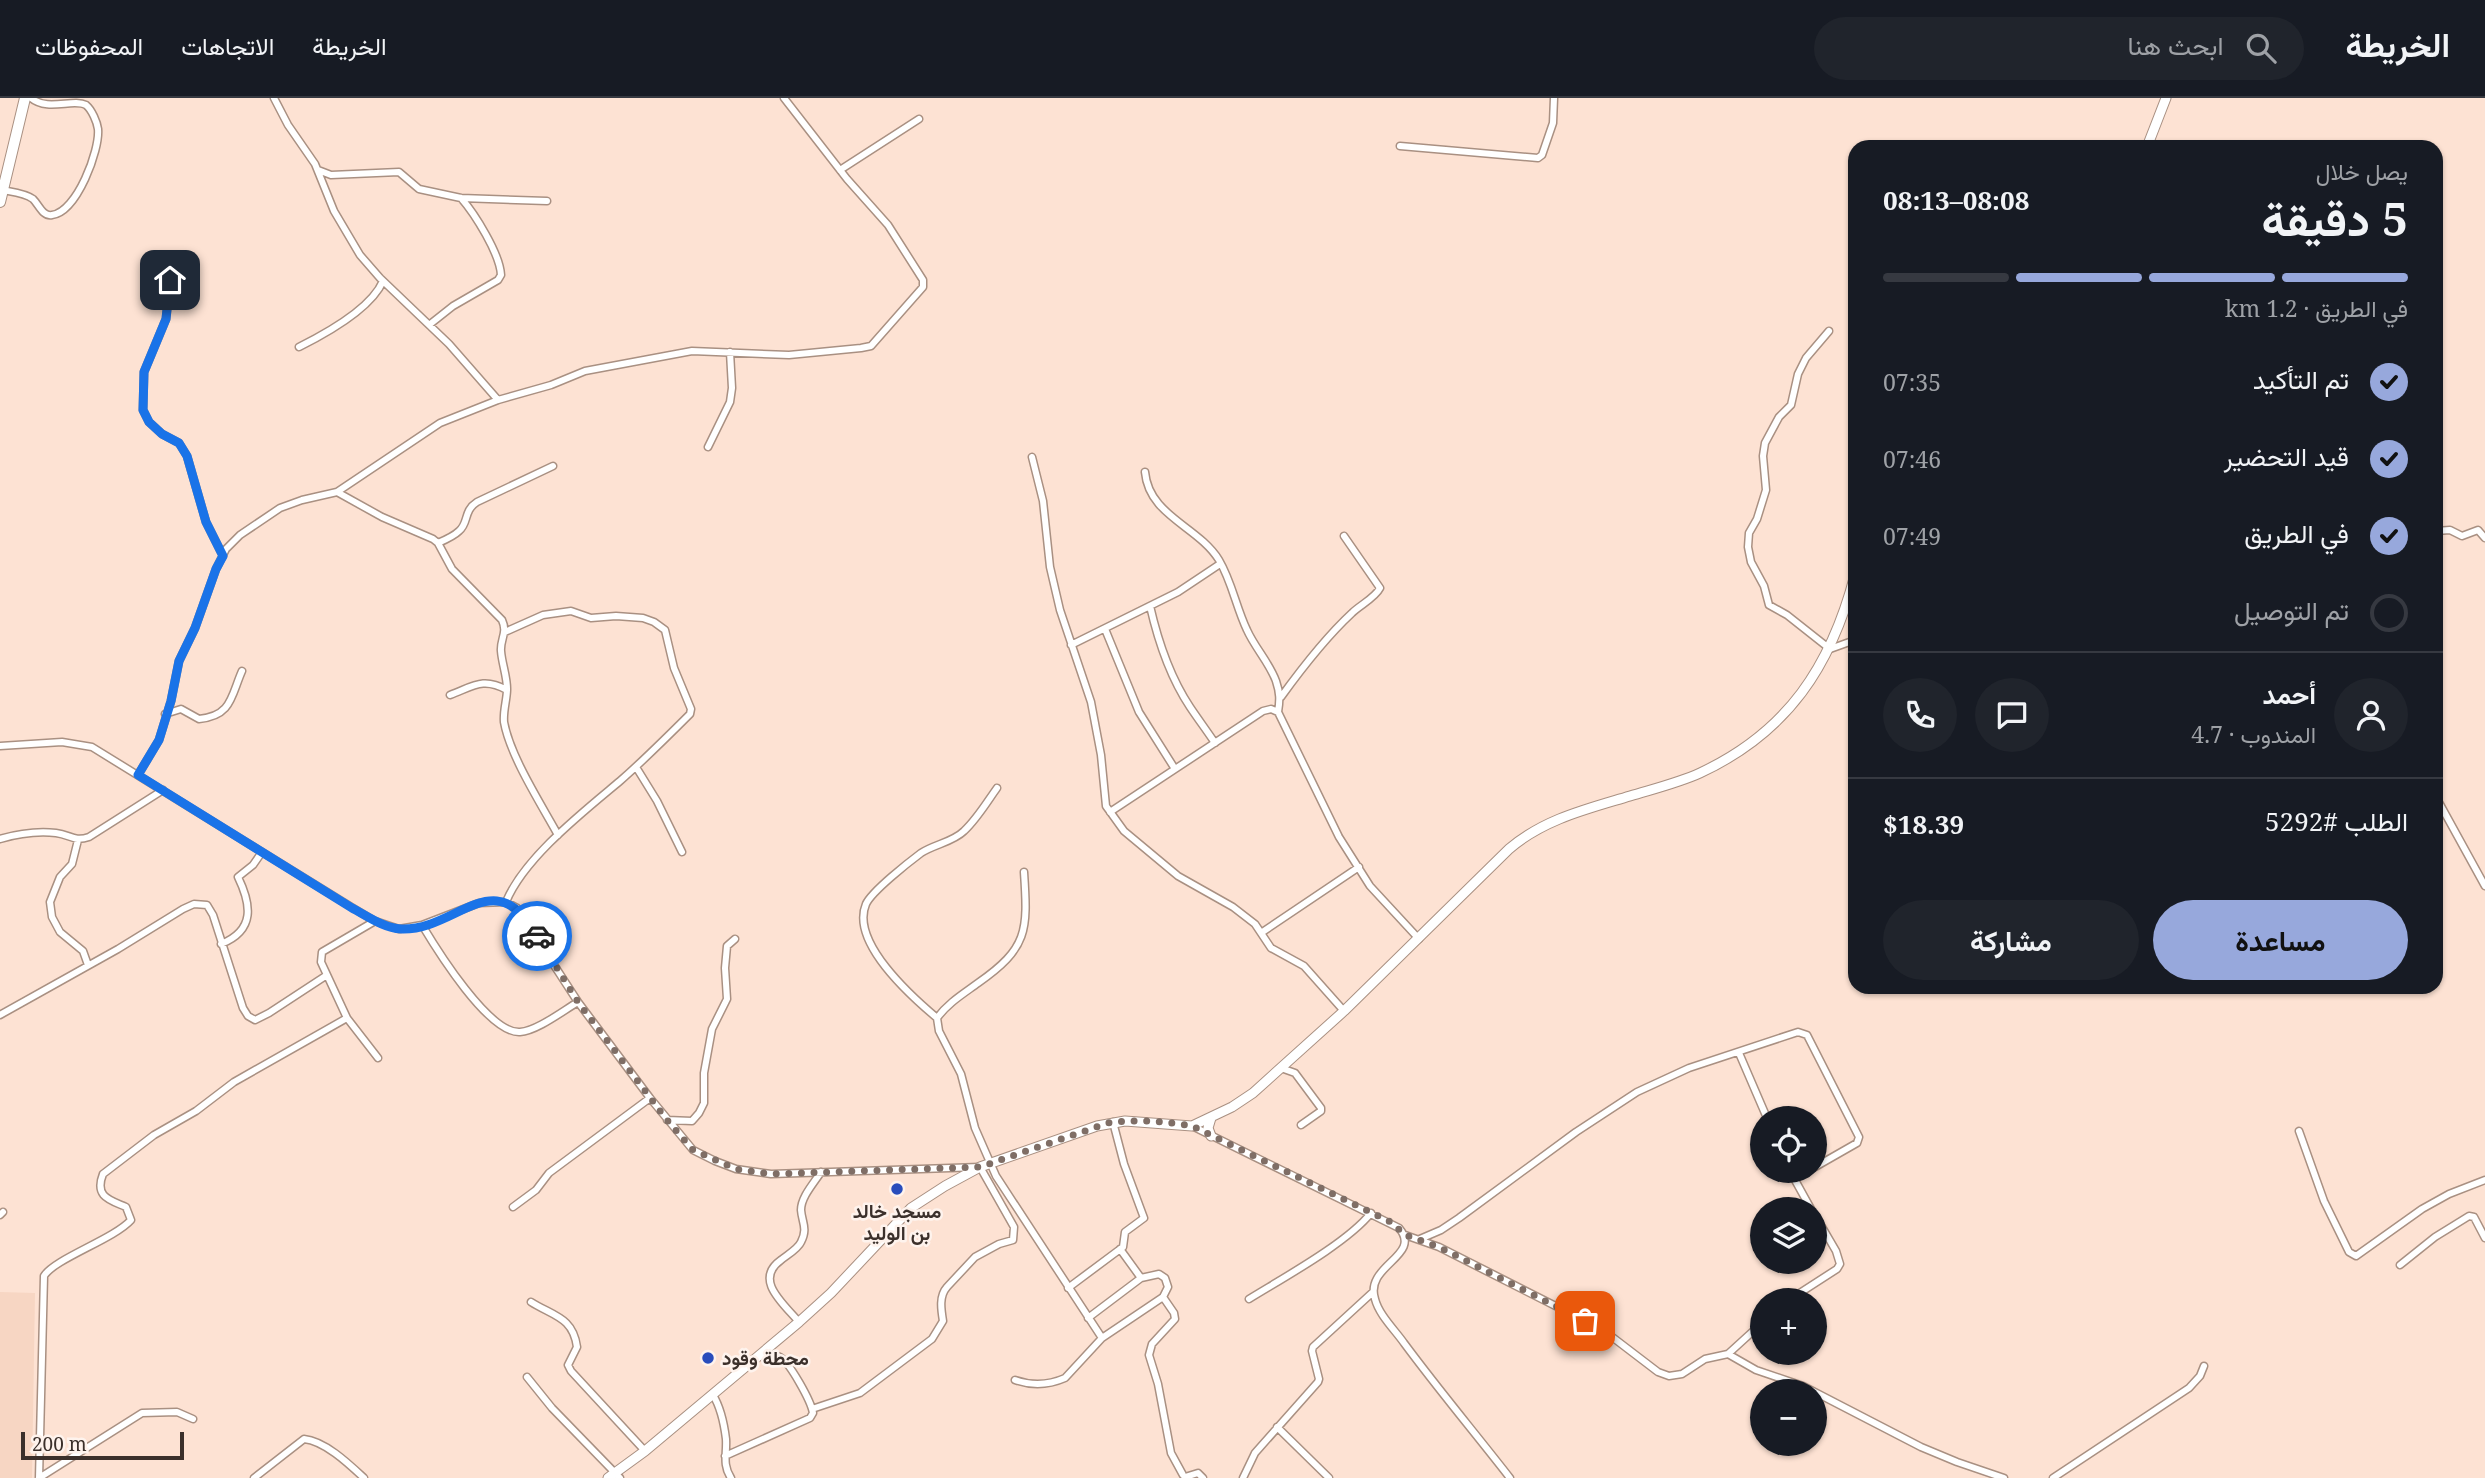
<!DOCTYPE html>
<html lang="ar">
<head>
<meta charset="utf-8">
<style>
	body { margin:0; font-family:"Noto Serif",Vazirmatn,serif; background:#20242c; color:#f1f3f6; direction:rtl; height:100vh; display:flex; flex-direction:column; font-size:26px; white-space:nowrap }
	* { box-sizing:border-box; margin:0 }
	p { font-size:23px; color:#9ea1a6 }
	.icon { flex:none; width:38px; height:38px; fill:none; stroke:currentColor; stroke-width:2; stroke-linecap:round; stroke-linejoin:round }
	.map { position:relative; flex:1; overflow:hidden; direction:ltr }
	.panel { position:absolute; left:1848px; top:42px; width:595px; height:854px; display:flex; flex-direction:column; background:#171b24; border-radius:21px; box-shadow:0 2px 5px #0004; direction:rtl }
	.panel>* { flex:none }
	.controls { position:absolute; left:1750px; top:1008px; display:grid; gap:14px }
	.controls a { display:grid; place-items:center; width:77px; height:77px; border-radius:50%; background:#171b24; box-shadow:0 2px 5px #0004; font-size:35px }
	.scale { position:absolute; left:21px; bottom:18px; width:163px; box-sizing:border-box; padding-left:7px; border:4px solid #3b302b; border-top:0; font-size:19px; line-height:24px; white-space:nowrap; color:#3b302b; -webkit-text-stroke:5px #fef3ed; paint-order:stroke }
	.pin { position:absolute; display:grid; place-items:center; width:60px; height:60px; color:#fff; margin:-30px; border-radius:14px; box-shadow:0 4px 10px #0006 }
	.courier { position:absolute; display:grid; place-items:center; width:70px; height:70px; margin:-35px; border:5px solid #1a73e8; border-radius:50%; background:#fff; color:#222; box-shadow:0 2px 9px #0007 }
	.headline em { font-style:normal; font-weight:700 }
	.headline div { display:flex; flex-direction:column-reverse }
	.headline { display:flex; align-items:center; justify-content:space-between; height:119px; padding:0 35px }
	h1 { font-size:46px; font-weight:700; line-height:52px }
	.bar { display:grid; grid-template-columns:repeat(4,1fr); gap:10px 7px; align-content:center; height:84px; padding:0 35px }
	.bar i { height:9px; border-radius:5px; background:#363941 }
	.bar .on { background:#97a8dc }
	.bar p { grid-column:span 4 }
	.line { display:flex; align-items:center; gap:18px; padding:0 35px; border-top:2px solid #363941 }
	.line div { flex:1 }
	.round { display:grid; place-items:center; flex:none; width:74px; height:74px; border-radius:37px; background:#20242c }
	ol { padding:0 35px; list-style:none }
	li { display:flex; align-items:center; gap:21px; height:77px }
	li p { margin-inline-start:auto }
	li .icon { padding:7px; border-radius:50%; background:#97a8dc; color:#111; stroke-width:4 }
	li:last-child { color:#9ea1a6 }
	li i { width:38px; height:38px; border:4px solid #363941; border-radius:50% }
	.button { display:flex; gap:14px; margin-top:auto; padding:14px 35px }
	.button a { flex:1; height:80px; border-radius:42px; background:#97a8dc; color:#111; font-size:28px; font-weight:700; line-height:80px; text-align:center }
	.button a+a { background:#20242c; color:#f1f3f6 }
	header { display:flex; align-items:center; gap:42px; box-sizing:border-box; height:98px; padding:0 35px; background:#171b24; border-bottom:2px solid #363941 }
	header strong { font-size:33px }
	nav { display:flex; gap:38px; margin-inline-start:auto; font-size:24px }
	.search { width:490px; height:63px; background:#20242c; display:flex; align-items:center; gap:18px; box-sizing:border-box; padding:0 24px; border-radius:38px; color:#9ea1a6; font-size:26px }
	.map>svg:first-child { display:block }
</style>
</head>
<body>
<header>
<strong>الخريطة</strong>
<div class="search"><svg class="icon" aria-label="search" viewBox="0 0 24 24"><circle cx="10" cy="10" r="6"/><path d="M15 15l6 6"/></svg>ابحث هنا</div>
<nav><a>الخريطة</a><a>الاتجاهات</a><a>المحفوظات</a></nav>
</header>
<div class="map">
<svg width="2485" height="1380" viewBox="0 0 2485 1380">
	<rect width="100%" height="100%" fill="#fde2d3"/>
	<path fill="#f7d6c3" d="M0 1194 35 1195 32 1380H0Z"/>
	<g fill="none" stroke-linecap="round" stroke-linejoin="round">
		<g stroke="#a99082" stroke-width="9">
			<path id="street" d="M274 0 288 27 315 66 334 113 360 157 380 180 449 246 498 302
				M1400 48 1538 60 1542 57 1553 25 1554 0
				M318 72 331 77 399 74 419 91 461 100 547 103
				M840 72 919 21
				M2 92C12 94 25 95 33 101 39 107 43 119 52 117 77 114 100 52 98 31 97 24 92 12 86 7 73 0 48 14 31 0
				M172 166 166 221 144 274 143 312 149 324 162 336 179 345 187 358 206 424 223 458
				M429 227 453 208 498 182 501 177C500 156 475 116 461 100
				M1829 233 1806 260 1798 276 1791 307 1779 319 1765 345 1763 358 1766 392 1757 421 1749 435 1748 449 1751 464 1764 488 1769 507 1787 517 1830 551 1855 542
				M299 249C325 236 371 211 383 183
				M708 349 730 304 732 290 730 254
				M1032 359 1043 403 1050 469 1060 512 1091 604 1101 657 1106 708 1124 733 1178 778 1233 809 1255 826 1271 850 1304 868 1344 913
				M1145 374C1149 418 1198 428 1219 462 1232 484 1236 509 1247 532 1255 550 1269 564 1276 583 1280 595 1280 602 1278 614L1339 739 1370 788 1419 841
				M337 394 382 419 433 441 438 445 452 471 502 522C508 535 500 541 501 553 502 566 507 578 507 591 507 602 503 612 504 624 510 658 541 706 558 737
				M2436 433 2450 432 2462 438 2478 432 2485 440
				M438 445C445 442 454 438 459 433 469 425 463 413 477 404L553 368
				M1150 508C1158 543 1170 579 1190 609 1198 621 1207 633 1215 645
				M1105 531 1139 614 1175 671
				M505 534 543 517 571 513 591 520 616 518 643 520 654 524 665 532 674 570 691 611 690 616C667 639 644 662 620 683 583 714 524 760 506 804
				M1071 547 1178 494 1220 466
				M450 597C474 588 483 579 507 592
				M1281 599C1302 570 1325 540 1352 515 1360 507 1375 500 1380 490L1344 438
				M165 616 181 611 199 621C232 618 231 598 242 573
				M0 648 62 644 92 649 353 810 375 823 399 831 422 827 479 805 506 804 517 810 531 827 552 864 578 904 650 1000 693 1052 715 1063 736 1071 771 1076 980 1069 1014 1129 1013 1142 999 1146 975 1159 947 1189C939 1198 941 1211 943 1223L932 1241 860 1295 812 1311
				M636 669 657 703 682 754
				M138 677 159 642 171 603 179 563 195 530 216 471 226 451 240 437 280 410 302 402 337 394 440 325 498 302 551 287 585 273 692 253 789 257 861 250 871 248 923 189V182L888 127 847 81 784 0
				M2436 699 2485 788
				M1110 714 1263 613 1271 611 1278 614
				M0 741C17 736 38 733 56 735 71 737 74 744 89 739L163 692
				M78 742 72 766 60 779 50 804 52 819 60 834 83 853 88 867
				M1024 774C1028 833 1028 850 978 885 963 896 948 905 937 920L939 933 961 976 975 1030 996 1078 1102 1240
				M375 823 322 854 321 864 347 920 378 960
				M422 827C437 852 489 936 520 934 537 933 564 912 578 904
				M1261 835 1359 769
				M221 846C256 832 251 806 238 779L253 767 262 754
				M0 917 118 851 183 811 194 806 207 807 213 817 243 910 248 918 255 922 269 915 327 877
				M937 920C912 899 850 844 866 806 872 793 909 764 921 755 935 746 953 744 964 733 977 721 987 704 997 690
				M1739 955 1767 1020
				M1281 970 1295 975 1321 1010V1013L1301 1027
				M667 1022 692 1023 699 1015 704 1005V975L712 931 727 901 725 870 727 848 735 841
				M1192 1028 1399 1130C1423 1158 1364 1167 1375 1201 1379 1217 1395 1232 1404 1245 1438 1291 1475 1335 1510 1380
				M2299 1033 2324 1103 2349 1154 2356 1158 2422 1111 2449 1096 2485 1082
				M1790 1073 1811 1111
				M1793 1080 1807 1073
				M513 1109 536 1092 549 1075 650 1000
				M0 1117 3 1114
				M1405 1137 1439 1149 1603 1232 1658 1274 1669 1278 1682 1276 1705 1261 1728 1256 1756 1272 1803 1288 1921 1349 1957 1364 2004 1380
				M1420 1141 1441 1132 1459 1120 1576 1034 1637 994 1689 970 1798 934 1807 937 1859 1039 1857 1045 1815 1069
				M1120 1151 1141 1180
				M2400 1167 2435 1139 2469 1118 2474 1119 2485 1140
				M1068 1190 1123 1149 1125 1134 1144 1120 1124 1066 1113 1024
				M1163 1199 1174 1215 1175 1221 1152 1246 1149 1257 1158 1286 1171 1355 1183 1377 1185 1379 1198 1375 1203 1380
				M1249 1201C1283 1180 1347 1145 1371 1115
				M1789 1202 1837 1171 1840 1166 1836 1153 1815 1117
				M531 1204C553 1218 573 1219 577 1249L568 1267 571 1273 645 1353
				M799 1224C784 1206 753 1182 781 1162 787 1157 798 1151 801 1144 808 1130 802 1125 801 1112 801 1099 814 1085 821 1074
				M1728 1256 1762 1225
				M527 1279 552 1310 620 1380
				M1015 1282C1032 1288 1049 1287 1065 1280L1102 1240 1163 1199 1168 1189 1165 1180 1159 1176 1141 1180 1088 1220
				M713 1297C721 1310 724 1325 726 1341 727 1356 722 1366 731 1380
				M1277 1329 1329 1380
				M725 1358 810 1320 813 1315C811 1303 790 1265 780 1259 775 1256 769 1256 763 1255
				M39 1380 44 1178C54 1161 114 1141 131 1122L126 1109C110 1102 94 1099 103 1076L154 1037 196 1013 234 984 347 920
				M39 1380 142 1315 177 1314 193 1321
				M254 1380 304 1341C325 1343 349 1366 364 1380
				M1243 1380 1255 1355 1318 1284 1319 1281 1312 1253 1313 1249 1373 1194
				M2053 1380 2189 1290 2200 1278 2204 1268"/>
		</g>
		<g stroke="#a99082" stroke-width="11">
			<path id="secondary" d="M2147 49 2166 0
				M1211 1020 1208 1030 1211 1038
				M608 1380 645 1353 799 1224 831 1195 911 1110 945 1088 980 1069 1097 1028 1125 1023 1192 1028 1232 1009 1253 995 1344 913 1509 751C1544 721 1587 711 1630 698 1653 691 1678 685 1700 675 1788 634 1831 568 1855 477"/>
		</g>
		<g stroke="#a99082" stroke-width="12">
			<path id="primary" d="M0 104 25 0"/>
		</g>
		<use href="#street" stroke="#fff" stroke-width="6"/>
		<use href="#secondary" stroke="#fff" stroke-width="9"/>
		<use href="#primary" stroke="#fff" stroke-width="10"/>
	</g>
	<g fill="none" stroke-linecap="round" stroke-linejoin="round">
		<path stroke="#7f6e66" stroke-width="7" stroke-dasharray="0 12.6" d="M537 838 578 904 667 1022 693 1052 736 1071 771 1076 980 1069 1108 1025C1136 1021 1165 1023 1192 1028L1391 1124 1405 1137 1439 1149 1585 1223"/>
		<path stroke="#1a73e8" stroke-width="9" d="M170 182 166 221 144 274 143 312 149 324 162 336 179 345 187 358 206 424 223 458 216 471 195 530 179 563 171 603 159 642 138 677 352 810C367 818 384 830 401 831 457 833 495 762 537 838"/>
	</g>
	<g fill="#294dbc" stroke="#fef3ed" stroke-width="2.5">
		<circle cx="897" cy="1091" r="7"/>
		<circle cx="708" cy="1260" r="7"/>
	</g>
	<g text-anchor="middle" stroke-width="5" stroke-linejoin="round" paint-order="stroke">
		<g font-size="19" font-weight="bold" fill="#3b302b" stroke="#fef3ed">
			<text x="897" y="1120">مسجد خالد<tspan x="897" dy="22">بن الوليد</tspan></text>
			<text x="722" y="1267" text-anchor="start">محطة وقود</text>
		</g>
	</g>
</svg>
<div class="controls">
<a><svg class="icon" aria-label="locate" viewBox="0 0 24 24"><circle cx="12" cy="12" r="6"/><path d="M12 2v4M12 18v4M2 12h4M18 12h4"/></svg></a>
<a><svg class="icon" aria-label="layers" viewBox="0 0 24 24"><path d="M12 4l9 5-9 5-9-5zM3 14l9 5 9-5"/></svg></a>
<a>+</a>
<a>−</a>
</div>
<div class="scale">200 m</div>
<div class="pin" style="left:1585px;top:1223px;background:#ea580c"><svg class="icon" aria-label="bag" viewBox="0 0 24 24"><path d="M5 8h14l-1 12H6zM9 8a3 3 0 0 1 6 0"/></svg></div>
<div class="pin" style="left:170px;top:182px;background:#1f2937"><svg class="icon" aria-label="home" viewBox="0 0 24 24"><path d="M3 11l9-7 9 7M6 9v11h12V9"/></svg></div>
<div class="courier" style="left:537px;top:838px"><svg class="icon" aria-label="car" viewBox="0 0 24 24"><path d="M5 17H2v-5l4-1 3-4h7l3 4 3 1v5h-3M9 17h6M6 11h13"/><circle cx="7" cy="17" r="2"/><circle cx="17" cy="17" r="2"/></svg></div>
<section class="panel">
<div class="headline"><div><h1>5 دقيقة</h1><p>يصل خلال</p></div><em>08:08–08:13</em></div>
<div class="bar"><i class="on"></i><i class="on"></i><i class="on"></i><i></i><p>في الطريق · 1.2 km</p></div>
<ol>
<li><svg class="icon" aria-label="check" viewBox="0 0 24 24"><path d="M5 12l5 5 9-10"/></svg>تم التأكيد<p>07:35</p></li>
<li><svg class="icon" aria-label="check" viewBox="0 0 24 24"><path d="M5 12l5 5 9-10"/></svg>قيد التحضير<p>07:46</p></li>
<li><svg class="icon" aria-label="check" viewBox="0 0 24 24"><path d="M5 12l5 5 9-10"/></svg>في الطريق<p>07:49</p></li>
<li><i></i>تم التوصيل</li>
</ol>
<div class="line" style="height:126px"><a class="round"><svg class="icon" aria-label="person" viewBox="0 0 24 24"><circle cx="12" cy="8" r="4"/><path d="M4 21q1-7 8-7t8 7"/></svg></a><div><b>أحمد</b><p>المندوب · 4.7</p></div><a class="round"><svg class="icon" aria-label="chat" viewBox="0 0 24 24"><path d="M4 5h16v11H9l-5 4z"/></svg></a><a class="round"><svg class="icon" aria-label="phone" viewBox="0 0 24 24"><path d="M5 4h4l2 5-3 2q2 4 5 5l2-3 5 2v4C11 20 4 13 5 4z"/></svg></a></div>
<div class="line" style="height:91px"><div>الطلب #5292</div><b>$18.39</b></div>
<div class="button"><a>مساعدة</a><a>مشاركة</a></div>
</section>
</div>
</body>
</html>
